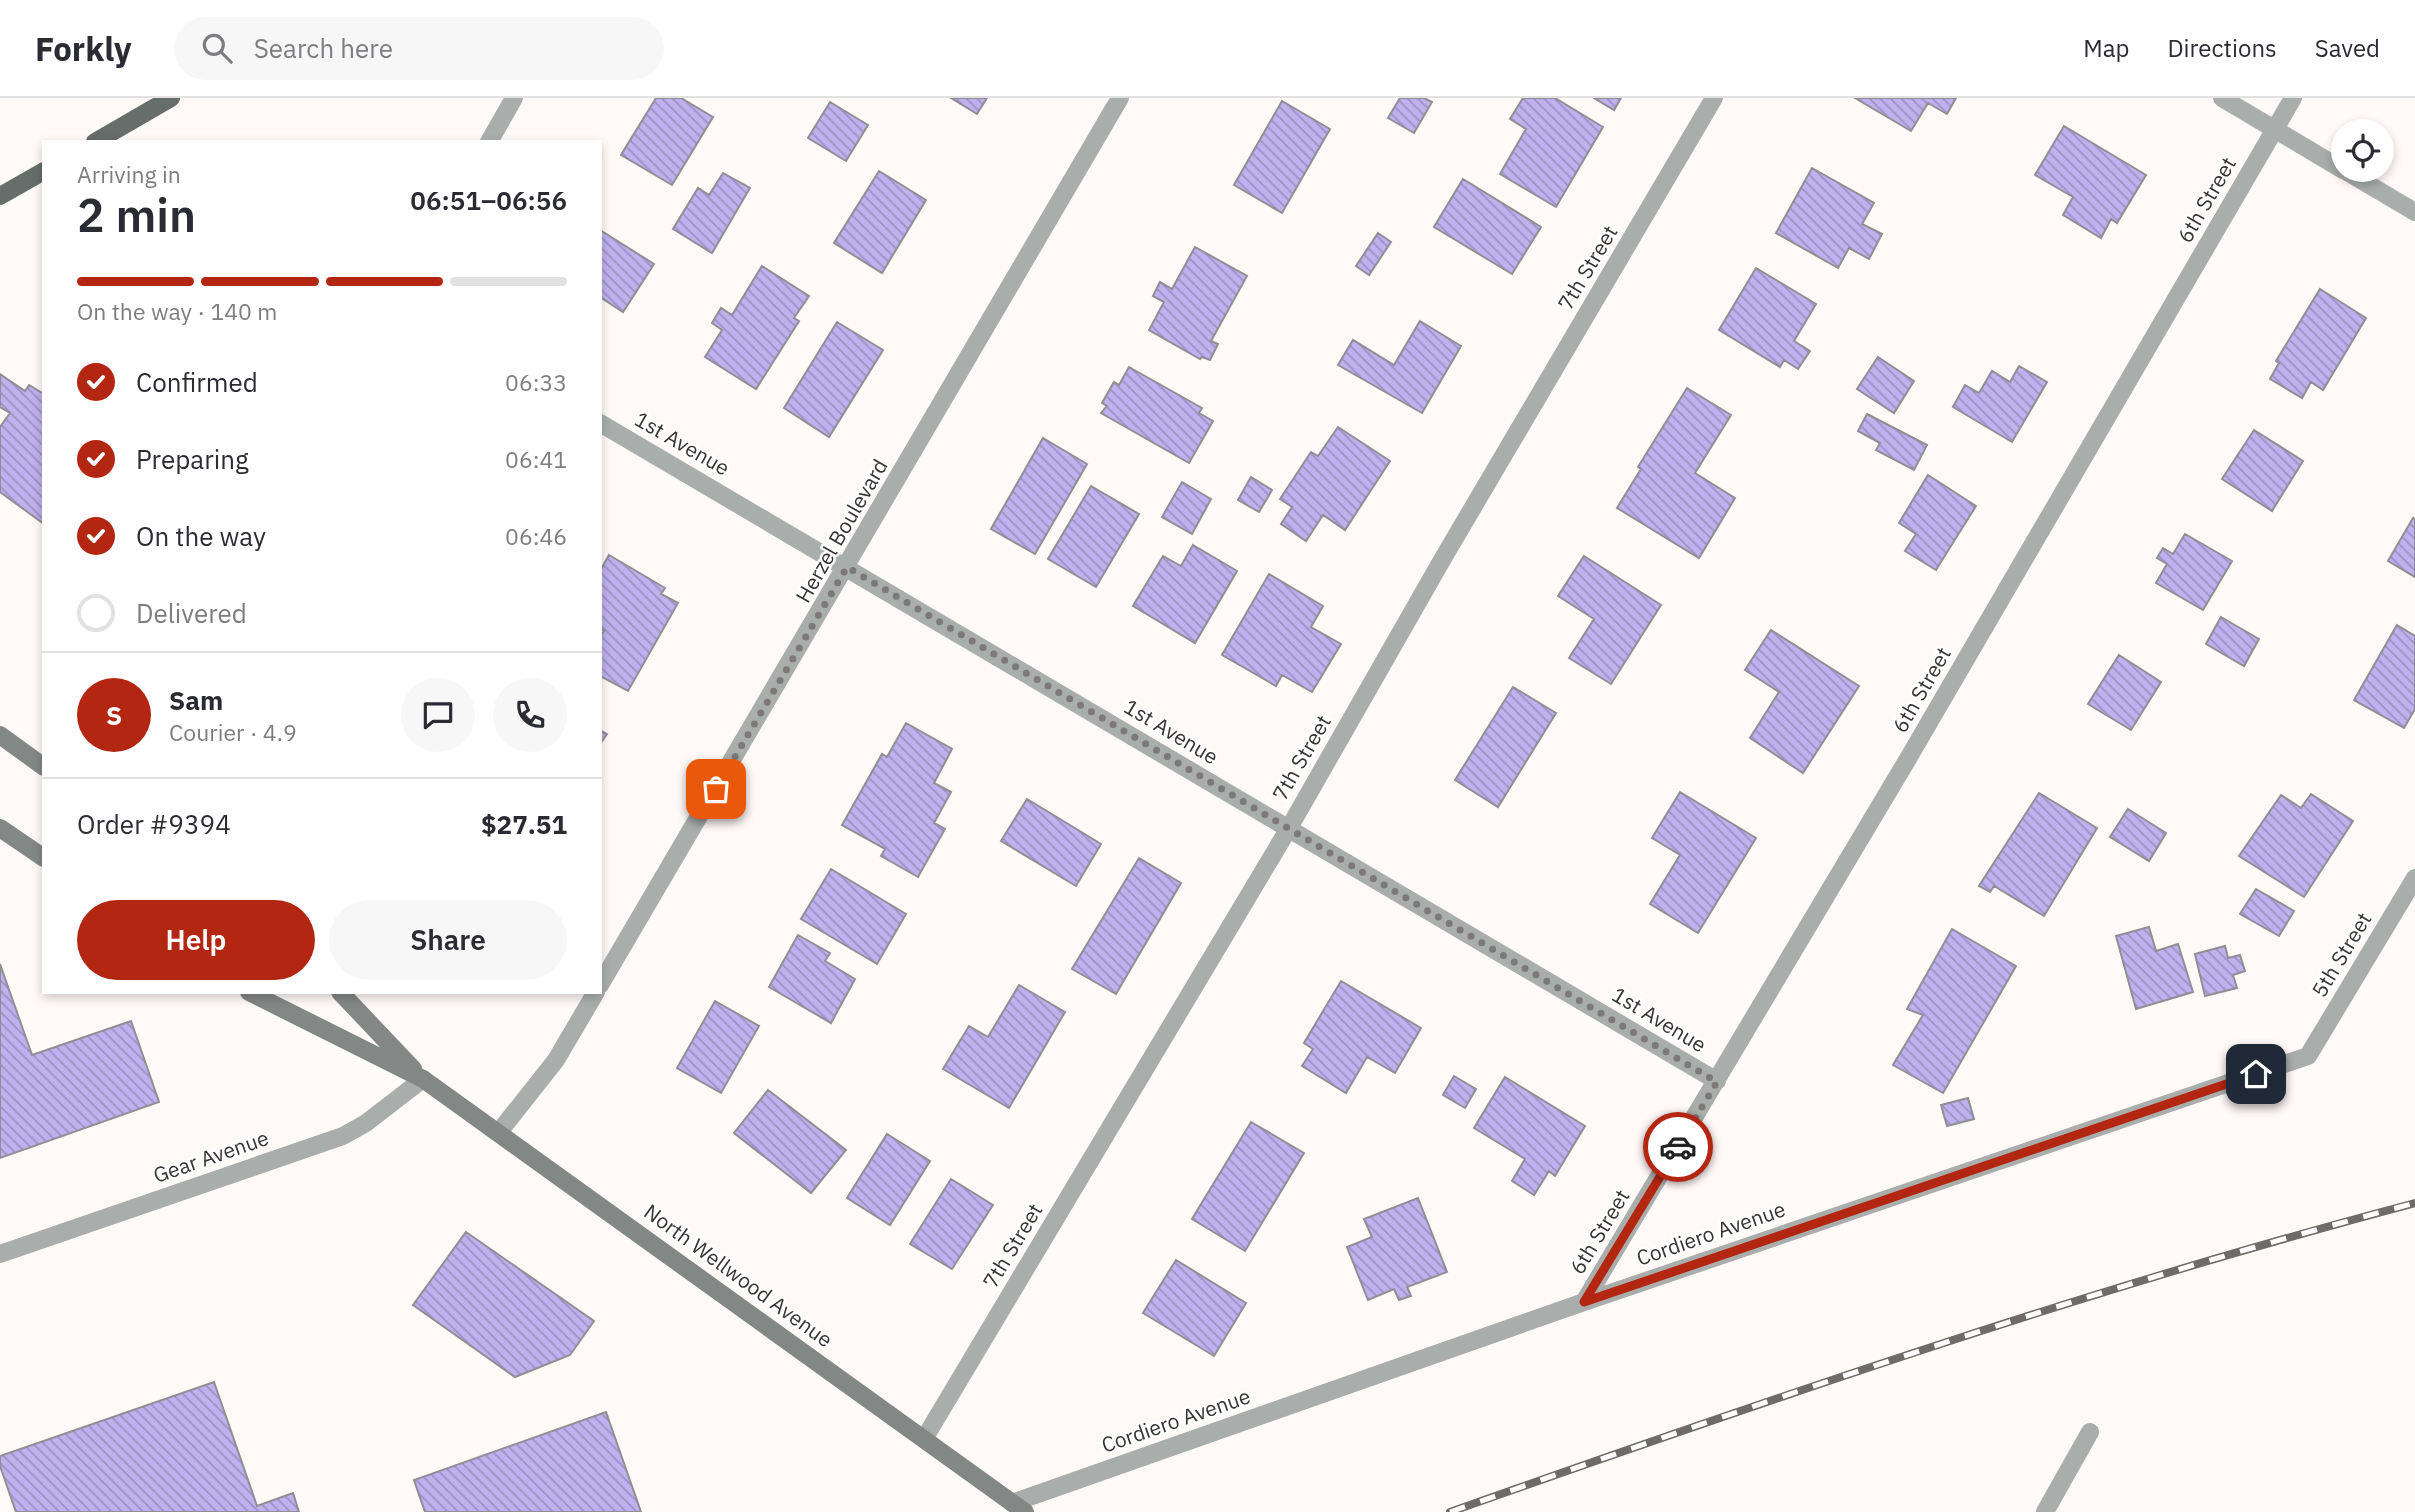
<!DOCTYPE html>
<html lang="en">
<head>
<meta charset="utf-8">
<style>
	body { margin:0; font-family:"IBM Plex Sans",sans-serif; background:#f7f7f7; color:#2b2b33; height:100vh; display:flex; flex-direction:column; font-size:26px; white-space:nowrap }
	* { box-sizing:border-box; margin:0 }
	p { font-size:23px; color:#7c7c81 }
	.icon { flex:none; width:38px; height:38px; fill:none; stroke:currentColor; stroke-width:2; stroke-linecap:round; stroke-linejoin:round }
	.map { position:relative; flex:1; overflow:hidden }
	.sheet { position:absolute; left:42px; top:42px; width:560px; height:854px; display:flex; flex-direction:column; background:#fff; border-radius:0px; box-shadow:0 4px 10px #0003 }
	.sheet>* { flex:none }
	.tools { position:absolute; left:2331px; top:21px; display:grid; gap:14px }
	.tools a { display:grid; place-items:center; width:63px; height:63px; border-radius:50%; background:#fff; box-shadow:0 4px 10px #0003; font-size:35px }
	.pin { position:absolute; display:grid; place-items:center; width:60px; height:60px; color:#fff; margin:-30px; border-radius:14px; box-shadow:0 4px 10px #0006 }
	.courier { position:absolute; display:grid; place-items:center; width:70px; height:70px; margin:-35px; border:5px solid #b32611; border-radius:50%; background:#fff; color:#222; box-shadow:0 2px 9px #0007 }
	.overview em { font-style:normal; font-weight:600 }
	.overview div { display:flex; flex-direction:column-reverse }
	.overview { display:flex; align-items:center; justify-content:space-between; height:119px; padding:0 35px }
	h1 { font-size:46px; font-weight:600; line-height:52px }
	.bar { display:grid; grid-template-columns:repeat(4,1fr); gap:10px 7px; align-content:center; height:84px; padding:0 35px }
	.bar i { height:9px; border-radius:5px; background:#e1e1e2 }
	.bar .active { background:#b32611 }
	.bar p { grid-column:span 4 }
	.line { display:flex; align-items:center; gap:18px; padding:0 35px; border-top:2px solid #e1e1e2 }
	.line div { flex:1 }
	.round { display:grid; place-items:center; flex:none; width:74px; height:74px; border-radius:37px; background:#f7f7f7 }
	ol { padding:0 35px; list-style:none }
	li { display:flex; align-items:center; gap:21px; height:77px }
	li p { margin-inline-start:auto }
	li .icon { padding:7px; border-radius:50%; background:#b32611; color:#fff; stroke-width:4 }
	li:last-child { color:#7c7c81 }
	li i { width:38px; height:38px; border:4px solid #e1e1e2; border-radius:50% }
	.button { display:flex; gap:14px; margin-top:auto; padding:14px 35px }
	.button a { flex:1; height:80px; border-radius:42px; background:#b32611; color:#fff; font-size:28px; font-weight:600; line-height:80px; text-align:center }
	.button a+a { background:#f7f7f7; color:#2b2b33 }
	header { display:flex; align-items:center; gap:42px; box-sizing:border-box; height:98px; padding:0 35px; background:#fff; border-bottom:2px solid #e1e1e2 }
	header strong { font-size:33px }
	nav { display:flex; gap:38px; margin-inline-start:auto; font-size:24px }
	.search { width:490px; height:63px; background:#f7f7f7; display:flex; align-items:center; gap:18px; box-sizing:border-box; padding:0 24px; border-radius:38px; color:#7c7c81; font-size:26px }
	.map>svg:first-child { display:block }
</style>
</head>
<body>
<header>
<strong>Forkly</strong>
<div class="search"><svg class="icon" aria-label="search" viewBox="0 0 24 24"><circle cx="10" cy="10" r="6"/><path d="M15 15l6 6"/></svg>Search here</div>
<nav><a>Map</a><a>Directions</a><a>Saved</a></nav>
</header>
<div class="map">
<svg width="2415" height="1414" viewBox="0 0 2415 1414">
	<defs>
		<pattern id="building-back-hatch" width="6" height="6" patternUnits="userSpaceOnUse" patternTransform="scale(1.75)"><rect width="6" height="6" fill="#bfb1ef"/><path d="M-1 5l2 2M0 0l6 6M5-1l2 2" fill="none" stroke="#9c91c2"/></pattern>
	</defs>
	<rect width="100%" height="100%" fill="#fff9f7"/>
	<path fill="url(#building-back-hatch)" stroke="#8f8e94" stroke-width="2" d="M656 0H681L713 19 672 87 621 57Z
		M951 0H987L977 16Z
		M1400 0H1424L1432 4 1414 35 1388 20Z
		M1523 0H1555L1603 29 1556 109 1500 76 1526 31 1510 21Z
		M1594 0H1621L1614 12Z
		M1855 0H1956L1947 16 1928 5 1911 33Z
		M1282 3 1330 31 1282 115 1234 87Z
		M830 4 868 27 846 63 808 40Z
		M2064 28 2146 77 2117 125 2111 121 2101 140 2063 117 2073 99 2035 77Z
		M1812 70 1874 105 1862 126 1882 136 1869 161 1849 150 1838 170 1776 135Z
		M879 73 926 102 882 175 834 145Z
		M723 75 750 90 712 155 673 131 698 90 709 97Z
		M1463 81 1541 129 1512 176 1434 129Z
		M600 132 654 166 623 214 600 199Z
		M1378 135 1391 144 1369 177 1356 168Z
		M1195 149 1247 178 1211 243 1218 246 1210 262 1202 259 1200 261 1149 232 1164 204 1153 198 1160 184 1172 191Z
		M762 168 809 198 794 220 799 223 756 291 705 259 722 232 712 225 721 210 732 217Z
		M1756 170 1816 206 1794 243 1810 253 1798 271 1784 262 1780 269 1719 232Z
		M2320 191 2366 220 2323 292 2311 284 2302 300 2270 281 2279 265 2276 263Z
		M1420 223 1461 248 1422 315 1338 267 1353 242 1394 267Z
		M837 224 883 252 829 339 784 310Z
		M1878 259 1914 283 1894 315 1857 291Z
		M2019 268 2047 284 2012 344 1953 309 1965 287 1979 295 1992 273 2010 284Z
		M1129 269 1202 310 1199 315 1213 323 1189 365 1101 315 1107 308 1102 305 1114 284 1119 287Z
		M0 276 25 293 29 287 44 296V426L0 394V329L10 315 0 309Z
		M1687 290 1731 317 1695 375 1735 400 1699 460 1617 410 1641 371 1638 369Z
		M1867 316 1927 347 1914 372 1876 352 1880 345 1858 333Z
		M1338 329 1390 363 1345 432 1323 417 1306 443 1281 426 1292 409 1280 401 1311 354 1318 358Z
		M2254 332 2303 363 2272 413 2222 381Z
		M1043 340 1087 366 1035 456 991 431Z
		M1928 377 1976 408 1936 472 1905 453 1916 436 1899 425Z
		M1251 379 1272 392 1259 414 1238 402Z
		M1182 384 1211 401 1192 436 1162 419Z
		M1091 388 1139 416 1096 489 1048 461Z
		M2413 420 2415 421V479L2388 463Z
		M2185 436 2232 463 2203 512 2156 485 2167 466 2157 460 2163 450 2173 456Z
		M1193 447 1237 473 1195 545 1133 508 1163 458 1181 468Z
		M609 457 665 490 661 496 678 505 628 593 600 578V539L604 533 600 530V473Z
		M1584 458 1661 507 1611 586 1569 560 1594 521 1558 498Z
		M1269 476 1323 508 1311 529 1341 546 1312 594 1282 577 1276 588 1222 557Z
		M2221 519 2259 541 2244 568 2206 546Z
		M2397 527 2415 538V611L2404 630 2354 602Z
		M1771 532 1859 588 1803 675 1750 640 1779 594 1745 572Z
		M2119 557 2161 584 2131 632 2088 606Z
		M1513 589 1556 615 1498 709 1455 682Z
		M906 625 952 651 934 685 951 694 934 725 945 731 918 779 881 758 885 751 842 727 882 656 887 659Z
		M600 632 607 636 600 646Z
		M1680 694 1756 740 1698 835 1650 806 1680 757 1652 740Z
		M2039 695 2097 730 2044 818 1994 788 1990 794 1979 788Z
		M2311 696 2353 723 2304 799 2239 758 2281 697 2301 710Z
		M1027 701 1101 746 1076 788 1001 743Z
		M2128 711 2166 735 2149 763 2110 739Z
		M1139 760 1181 785 1116 896 1072 871Z
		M831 771 906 816 877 866 801 821Z
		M2256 791 2294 813 2279 838 2240 816Z
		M2149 829 2156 853 2178 846 2193 894 2136 911 2116 838Z
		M1952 831 2016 868 1943 995 1893 967 1923 917 1907 911Z
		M798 837 830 855 825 863 855 881 831 925 769 889Z
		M2225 848 2228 860 2240 857 2245 873 2233 877 2237 890 2205 898 2195 856Z
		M0 866 32 957 131 923 159 1004 0 1060Z
		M1341 883 1421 930 1395 975 1367 959 1346 995 1302 968 1313 951 1304 945Z
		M1019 887 1065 914 1009 1010 943 971 969 928 988 939Z
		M715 903 759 928 721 995 677 970Z
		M1454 978 1476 991 1465 1010 1443 997Z
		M1505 979 1585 1028 1555 1078 1549 1073 1534 1097 1512 1083 1525 1061 1474 1030Z
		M768 992 846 1052 811 1095 734 1035Z
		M1968 1000 1974 1021 1947 1028 1941 1007Z
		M1251 1024 1304 1055 1245 1153 1192 1121Z
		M887 1036 930 1063 890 1127 847 1100Z
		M951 1081 993 1107 952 1171 910 1146Z
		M1418 1100 1447 1174 1407 1189 1411 1198 1399 1202 1394 1191 1368 1202 1347 1149 1372 1139 1364 1121Z
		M466 1134 594 1223 570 1257 515 1279 413 1207Z
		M1176 1162 1246 1205 1214 1258 1143 1215Z
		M214 1284 257 1408 293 1395 299 1414H16L0 1368V1358Z
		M606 1314 641 1414H425L414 1382Z"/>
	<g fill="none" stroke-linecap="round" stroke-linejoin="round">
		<path stroke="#a9adac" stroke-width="18" d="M2222 0 2343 72
			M489 44 514 0
			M2344 72 2415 114
			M600 325 1717 983
			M0 1156 343 1038 366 1025 423 981
			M1584 1204 1909 659 2293 0
			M924 1341 1289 730 1442 462 1714 0
			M1012 1405 1584 1204 2308 958 2415 780
			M2045 1414 2090 1334"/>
		<path stroke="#a9adac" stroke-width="18" d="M600 887 1120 0
			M499 1034 556 962 596 894"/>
		<path stroke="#838786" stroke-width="18" d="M0 637 44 669
			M0 730 44 760
			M249 894 423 981 1025 1414
			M340 894 413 971"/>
		<path stroke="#676d6b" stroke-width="18" d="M95 44 171 0
			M0 98 44 73"/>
		<g stroke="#6e6b69" stroke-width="8">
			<path id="rail" d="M1450 1414C1768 1302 2088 1191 2415 1105"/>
		</g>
		<use href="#rail" stroke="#fff" stroke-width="5" stroke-dasharray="16" stroke-linecap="butt"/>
	</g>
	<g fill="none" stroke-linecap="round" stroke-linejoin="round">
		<path stroke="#7d7978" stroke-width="7" stroke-dasharray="0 12.6" d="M716 691 847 469 1717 984 1678 1049"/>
		<path stroke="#b32611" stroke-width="9" d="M1678 1049 1584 1204 2256 976"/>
	</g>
	<g text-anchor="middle" stroke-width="5" stroke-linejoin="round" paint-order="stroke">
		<g font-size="21" fill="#373433" stroke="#fff">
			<text transform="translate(2207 102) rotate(-60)" y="7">6th Street</text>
			<text transform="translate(1588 170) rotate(-59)" y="7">7th Street</text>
			<text transform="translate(682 346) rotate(30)" y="7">1st Avenue</text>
			<text transform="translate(842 433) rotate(-60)" y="7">Herzel Boulevard</text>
			<text transform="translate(1922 592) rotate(-60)" y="7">6th Street</text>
			<text transform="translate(1171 634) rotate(31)" y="7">1st Avenue</text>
			<text transform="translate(1302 660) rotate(-60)" y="7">7th Street</text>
			<text transform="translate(2342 857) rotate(-59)" y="7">5th Street</text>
			<text transform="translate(1659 922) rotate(31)" y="7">1st Avenue</text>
			<text transform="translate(211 1059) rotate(-19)" y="7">Gear Avenue</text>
			<text transform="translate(1600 1134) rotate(-59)" y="7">6th Street</text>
			<text transform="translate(1711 1136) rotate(-19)" y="7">Cordiero Avenue</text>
			<text transform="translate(1013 1148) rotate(-59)" y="7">7th Street</text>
			<text transform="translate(738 1178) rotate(36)" y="7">North Wellwood Avenue</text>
			<text transform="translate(1176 1323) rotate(-19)" y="7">Cordiero Avenue</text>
		</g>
	</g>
</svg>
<div class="tools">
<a><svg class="icon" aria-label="locate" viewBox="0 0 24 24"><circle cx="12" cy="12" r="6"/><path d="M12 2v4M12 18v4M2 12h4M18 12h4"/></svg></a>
</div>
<div class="pin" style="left:716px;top:691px;background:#ea580c"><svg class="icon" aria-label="bag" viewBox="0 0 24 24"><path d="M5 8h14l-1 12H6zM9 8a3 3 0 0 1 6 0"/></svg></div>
<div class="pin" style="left:2256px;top:976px;background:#1f2937"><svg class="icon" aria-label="home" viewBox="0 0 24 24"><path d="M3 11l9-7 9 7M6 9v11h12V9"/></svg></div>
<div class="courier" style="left:1678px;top:1049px"><svg class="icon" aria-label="car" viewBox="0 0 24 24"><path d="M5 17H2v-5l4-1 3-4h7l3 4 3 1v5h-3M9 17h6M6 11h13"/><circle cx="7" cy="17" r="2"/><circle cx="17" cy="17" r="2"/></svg></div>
<section class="sheet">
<div class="overview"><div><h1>2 min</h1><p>Arriving in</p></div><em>06:51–06:56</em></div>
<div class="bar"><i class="active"></i><i class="active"></i><i class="active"></i><i></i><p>On the way · 140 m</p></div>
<ol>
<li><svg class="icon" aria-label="check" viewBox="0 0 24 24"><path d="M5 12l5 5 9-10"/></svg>Confirmed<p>06:33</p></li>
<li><svg class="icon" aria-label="check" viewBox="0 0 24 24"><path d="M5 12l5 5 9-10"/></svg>Preparing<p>06:41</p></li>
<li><svg class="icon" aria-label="check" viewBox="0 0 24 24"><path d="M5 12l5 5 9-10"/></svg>On the way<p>06:46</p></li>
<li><i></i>Delivered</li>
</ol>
<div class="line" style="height:126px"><b class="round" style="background:#b32611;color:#fff">S</b><div><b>Sam</b><p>Courier · 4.9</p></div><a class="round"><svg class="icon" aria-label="chat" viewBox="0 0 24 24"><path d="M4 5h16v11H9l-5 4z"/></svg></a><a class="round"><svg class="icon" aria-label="phone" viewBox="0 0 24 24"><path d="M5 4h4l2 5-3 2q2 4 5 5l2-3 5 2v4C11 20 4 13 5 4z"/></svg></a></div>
<div class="line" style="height:91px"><div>Order #9394</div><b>$27.51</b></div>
<div class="button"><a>Help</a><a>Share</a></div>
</section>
</div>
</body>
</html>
